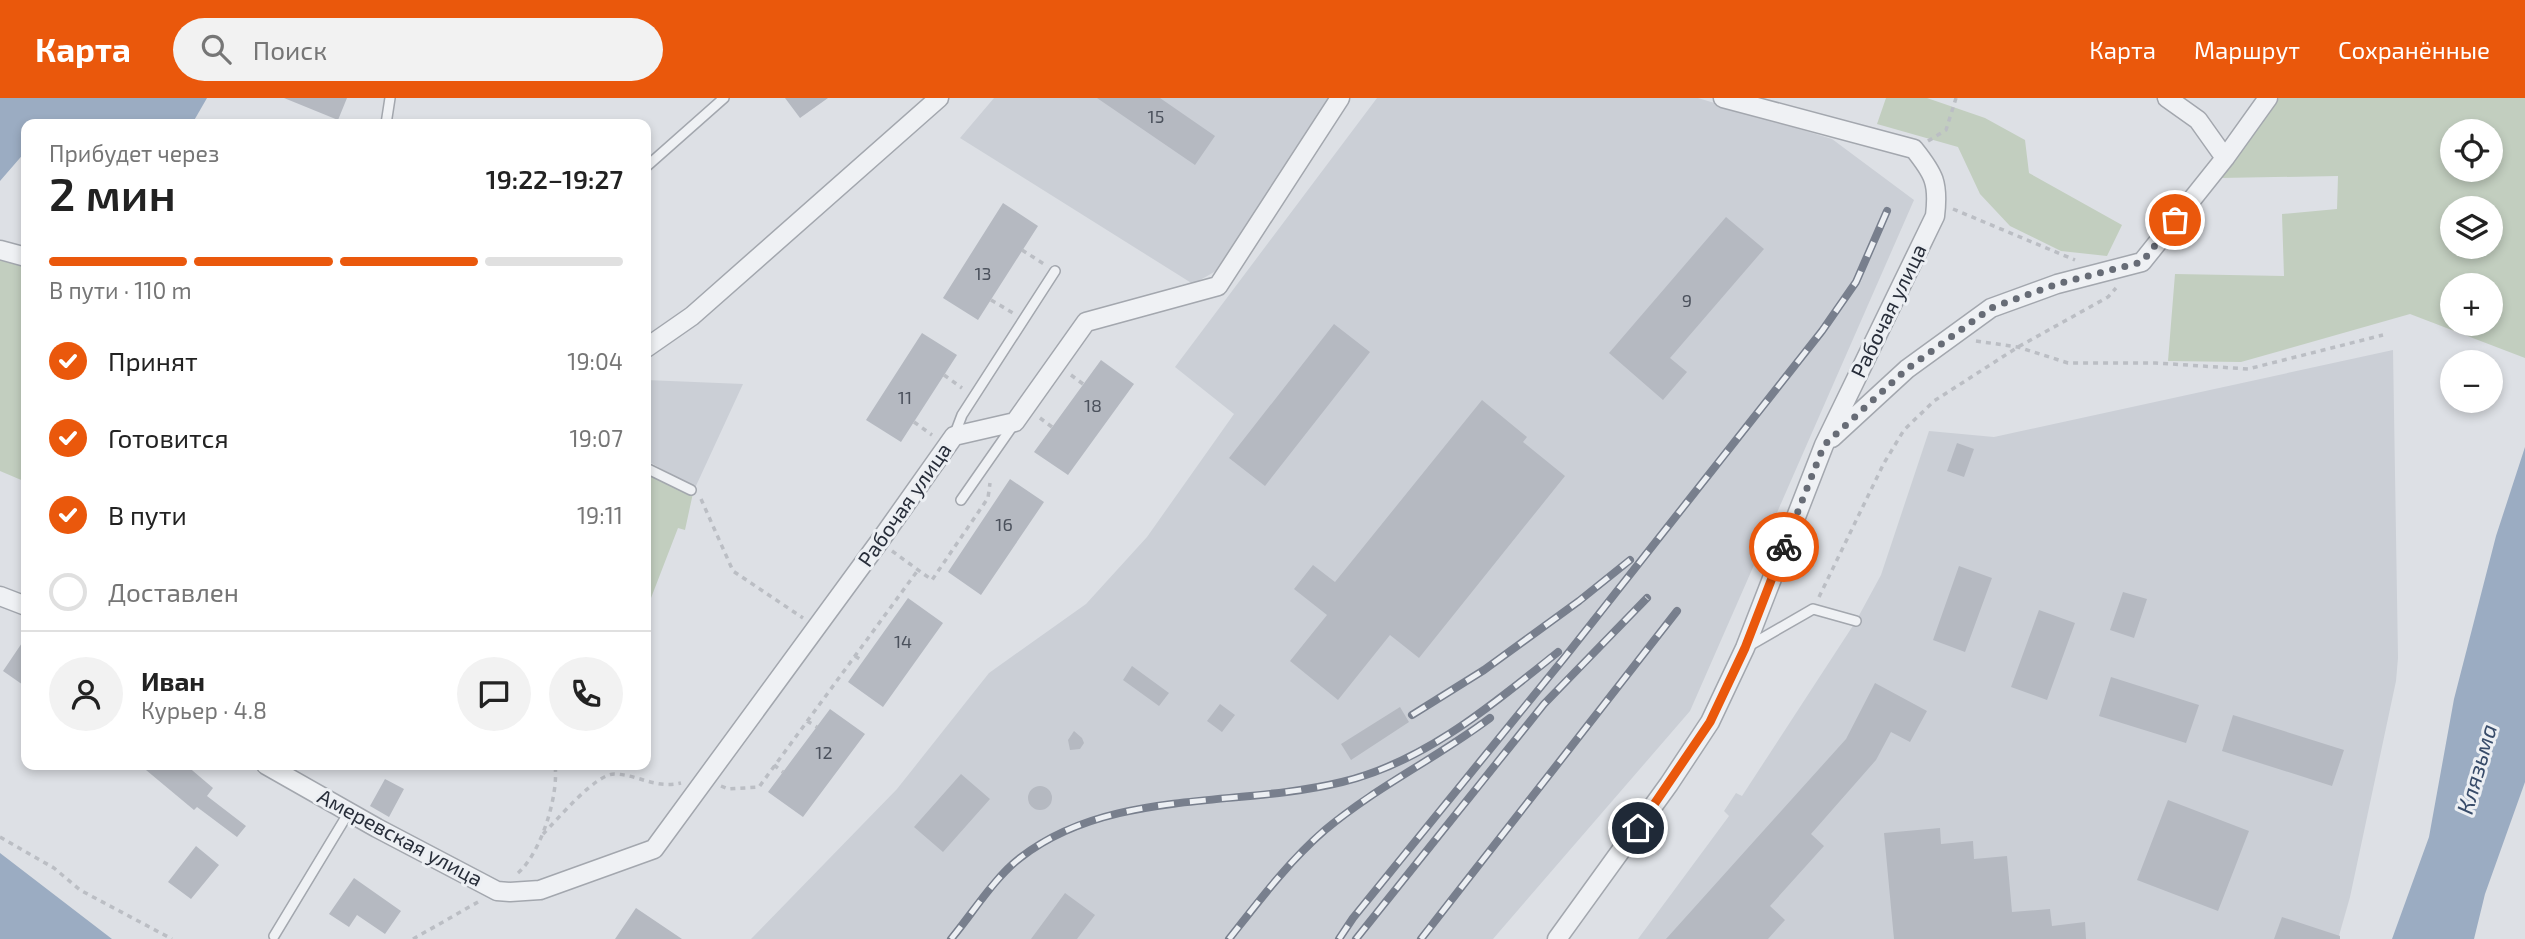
<!DOCTYPE html>
<html lang="ru">
<head>
<meta charset="utf-8">
<style>
	body { margin:0; font-family:"Exo 2",sans-serif; background:#f2f2f2; color:#222; height:100vh; display:flex; flex-direction:column; font-size:26px; white-space:nowrap }
	* { box-sizing:border-box; margin:0 }
	p { font-size:23px; color:#767676 }
	.icon { flex:none; width:38px; height:38px; fill:none; stroke:currentColor; stroke-width:2; stroke-linecap:round; stroke-linejoin:round }
	.map { position:relative; flex:1; overflow:hidden }
	.sheet { position:absolute; left:21px; top:21px; width:630px; height:651px; display:flex; flex-direction:column; background:#fff; border-radius:14px; box-shadow:0 4px 10px #0003 }
	.sheet>* { flex:none }
	.tools { position:absolute; left:2440px; top:21px; display:grid; gap:14px }
	.tools a { display:grid; place-items:center; width:63px; height:63px; border-radius:50%; background:#fff; box-shadow:0 4px 10px #0003; font-size:35px }
	.pin { position:absolute; display:grid; place-items:center; width:60px; height:60px; color:#fff; margin:-30px; border:4px solid #fff; border-radius:50%; box-shadow:0 2px 7px #0007 }
	.courier { position:absolute; display:grid; place-items:center; width:70px; height:70px; margin:-35px; border:5px solid #ea580c; border-radius:50%; background:#fff; color:#222; box-shadow:0 2px 9px #0007 }
	.overview em { font-style:normal; font-weight:600 }
	.overview div { display:flex; flex-direction:column-reverse }
	.overview { display:flex; align-items:center; justify-content:space-between; height:119px; padding:0 28px }
	h1 { font-size:46px; font-weight:600; line-height:52px }
	.bar { display:grid; grid-template-columns:repeat(4,1fr); gap:10px 7px; align-content:center; height:84px; padding:0 28px }
	.bar i { height:9px; border-radius:5px; background:#e0e0e0 }
	.bar .selected { background:#ea580c }
	.bar p { grid-column:span 4 }
	.line { display:flex; align-items:center; gap:18px; padding:0 28px; border-top:2px solid #e0e0e0 }
	.line div { flex:1 }
	.round { display:grid; place-items:center; flex:none; width:74px; height:74px; border-radius:37px; background:#f2f2f2 }
	ol { padding:0 28px; list-style:none }
	li { display:flex; align-items:center; gap:21px; height:77px }
	li p { margin-inline-start:auto }
	li .icon { padding:7px; border-radius:50%; background:#ea580c; color:#fff; stroke-width:4 }
	li:last-child { color:#767676 }
	li i { width:38px; height:38px; border:4px solid #e0e0e0; border-radius:50% }
	header { display:flex; align-items:center; gap:42px; box-sizing:border-box; height:98px; padding:0 35px; background:#ea580c; color:#fff }
	header strong { font-size:33px }
	nav { display:flex; gap:38px; margin-inline-start:auto; font-size:24px }
	.search { width:490px; height:63px; background:#f2f2f2; display:flex; align-items:center; gap:18px; box-sizing:border-box; padding:0 24px; border-radius:38px; color:#767676; font-size:26px }
	.map>svg:first-child { display:block }
</style>
</head>
<body>
<header>
<strong>Карта</strong>
<div class="search"><svg class="icon" aria-label="search" viewBox="0 0 24 24"><circle cx="10" cy="10" r="6"/><path d="M15 15l6 6"/></svg>Поиск</div>
<nav><a>Карта</a><a>Маршрут</a><a>Сохранённые</a></nav>
</header>
<div class="map">
<svg width="2525" height="841" viewBox="0 0 2525 841">
	<rect width="100%" height="100%" fill="#dde0e5"/>
	<path fill="#cbcfd6" d="M994 0H1332L1216 173 1193 186 960 40Z
		M1377 0H1698L1832 41 1914 102 1690 613 1493 841H751L897 691 989 575 1086 506 1147 439 1234 316 1175 269Z
		M2393 252 2398 560 2396 583 2350 799 2338 841H1638L1729 718 1724 713 1736 695 1742 698 1856 523 1881 477 1929 333 1994 339Z
		M646 282 743 286 695 390 646 362Z"/>
	<path fill="#c2cebf" fill-rule="evenodd" d="M1886 0H1927L1985 20 2025 42 2029 75 2122 127 2107 158 2061 153 2010 128 1980 96 1958 49 1877 26Z
		M2279 0H2525V260L2410 216 2241 264 2168 263 2175 176 2284 178 2282 116 2337 111 2338 78 2220 80ZM2452 33H2490V72H2452ZM2452 110H2490V149H2452ZM2452 187H2490V226H2452Z
		M0 152 26 159V384L0 373Z
		M646 372 693 395 685 432 678 430 646 513Z"/>
	<path fill="#9bacc2" d="M0 0H207L192 26H79C62 23 45 26 26 26V53L0 83Z
		M2525 349V684L2485 796 2474 841H2392L2429 739 2454 601 2496 438Z
		M0 755 112 841H0Z"/>
	<path fill="#b5b9c1" d="M284 0H347L338 22Z
		M785 0H828L800 20Z
		M1097 0H1160L1215 38 1195 67Z
		M1003 105 1038 128 978 222 943 200Z
		M1726 119 1764 151 1670 260 1687 274 1663 302 1609 255Z
		M1334 226 1370 254 1265 388 1229 360Z
		M922 235 957 257 901 344 866 322Z
		M1101 262 1134 286 1068 377 1034 354Z
		M1482 302 1527 339 1523 344 1565 378 1419 560 1390 537 1338 602 1290 563 1327 517 1294 491 1313 467 1335 484Z
		M1957 345 1974 351 1964 379 1947 373Z
		M1010 381 1044 404 981 497 948 474Z
		M1959 468 1992 480 1965 554 1933 542Z
		M2123 494 2147 501 2134 540 2110 532Z
		M908 500 943 525 883 609 848 584Z
		M2039 512 2075 525 2047 602 2011 589Z
		M26 539V589L3 573Z
		M1132 568 1169 595 1159 608 1123 582Z
		M2111 579 2199 607 2186 645 2099 618Z
		M1875 585 1927 613 1910 644 1891 634 1876 662 1811 736 1824 748 1770 808 1785 822 1768 841H1666L1846 641Z
		M1220 606 1235 617 1222 634 1207 623Z
		M1400 609 1409 624 1351 662 1341 646Z
		M830 611 865 636 803 719 768 694Z
		M2233 617 2344 652 2332 688 2222 653Z
		M1074 633 1082 640 1084 645 1080 651 1070 652 1068 642Z
		M140 667H186L213 690 207 698 246 728 237 739 197 709 194 712Z
		M961 676 990 701 943 754 914 729Z
		M385 681 404 691 389 719 370 708Z
		M1028 700a12 12 0 1 1 24 0a12 12 0 1 1-24 0Z
		M2168 702 2249 733 2218 813 2137 782Z
		M1940 730 1941 746 1973 743 1974 761 2007 758 2012 814 2050 811 2052 828 2085 824 2086 841H1894L1884 735Z
		M196 748 219 767 191 801 168 784Z
		M354 780 401 813 385 836 357 817 349 829 329 816Z
		M1065 795 1095 817 1077 841H1031Z
		M636 810 682 841H615Z
		M2282 819 2340 838V841H2274Z"/>
	<g fill="none" stroke-linecap="round" stroke-linejoin="round">
		<g stroke="#a3a7ae" stroke-width="12">
			<path id="service" d="M386 26 390 0
				M646 69 724 0
				M954 338 962 317 1055 173
				M646 370 691 392
				M961 402 1014 326
				M1747 549 1813 511 1856 523
				M274 838 349 714"/>
		</g>
		<g stroke="#a3a7ae" stroke-width="21">
			<path id="minor" d="M2167 0 2198 22 2225 60
				M0 152 26 159
				M646 250 692 218 939 0
				M1832 340 1907 271 1991 210 2057 186 2142 164 2225 60 2268 0
				M0 498 26 508
				M266 667 377 730 497 793 510 794 540 792 654 751 879 444 954 338 1015 324 1086 224 1218 188 1340 0
				M1557 841 1669 686 1710 624 1745 550 1824 347 1935 118C1939 85 1934 76 1914 51L1723 0"/>
		</g>
		<path stroke="#bbbec4" stroke-width="3.5" stroke-dasharray="5 5" stroke-linecap="butt" d="M1928 43 1946 32 1956 0
			M1953 111 2075 162
			M1022 152 1044 166
			M991 202 1013 215
			M1976 243 2018 249 2068 265H2156L2248 271 2383 237
			M944 277 962 290
			M1071 277 1083 286
			M1040 320 1052 329
			M914 324 932 337
			M701 401 733 473 803 520
			M892 453 932 482 988 400 990 385
			M1819 499 1884 365 1904 332 1934 303 2018 249 2108 199 2116 190
			M855 558 863 563
			M807 623 817 629
			M774 667 783 674
			M721 688 728 691 759 689 918 472
			M543 736C558 721 596 675 615 676 639 677 655 691 681 685
			M0 739 54 770 80 792 172 841
			M518 775C541 755 559 697 555 667
			M413 841 478 804"/>
		<use href="#service" stroke="#eff1f4" stroke-width="9"/>
		<use href="#minor" stroke="#eff1f4" stroke-width="18"/>
		<g stroke="#787f8d" stroke-width="8">
			<path id="rail" d="M1412 617 1484 572 1579 503 1630 462
				M951 841C972 816 994 780 1020 760 1110 690 1236 710 1342 684 1425 664 1493 606 1558 554
				M1229 841C1259 803 1288 764 1325 732 1376 689 1437 660 1490 620
				M1339 841 1353 820 1565 559 1822 233 1856 184 1887 113
				M1356 841 1544 606 1647 500
				M1421 841 1677 513"/>
		</g>
		<use href="#rail" stroke="#eceff3" stroke-width="5" stroke-dasharray="16" stroke-linecap="butt"/>
	</g>
	<g fill="none" stroke-linecap="round" stroke-linejoin="round">
		<path stroke="#676c76" stroke-width="7" stroke-dasharray="0 12.6" d="M1784 449 1824 347 1907 271 1991 210 2057 186 2142 164 2175 122"/>
		<path stroke="#ea580c" stroke-width="9" d="M1638 730 1710 624 1745 550 1784 449"/>
	</g>
	<g text-anchor="middle" stroke-width="6" stroke-linejoin="round" paint-order="stroke">
		<g font-size="18" fill="#4b515c">
			<text x="1156" y="25">15</text>
			<text x="983" y="182">13</text>
			<text x="1687" y="209">9</text>
			<text x="905" y="306">11</text>
			<text x="1093" y="314">18</text>
			<text x="1004" y="433">16</text>
			<text x="903" y="550">14</text>
			<text x="824" y="661">12</text>
		</g>
		<g font-size="21" fill="#282e3a" stroke="#eceff3">
			<text transform="translate(1889 213) rotate(-64)" y="7">Рабочая улица</text>
			<text transform="translate(905 407) rotate(-55)" y="7">Рабочая улица</text>
			<text transform="translate(400 740) rotate(28)" y="7">Амеревская улица</text>
		</g>
		<g font-size="23" font-style="italic" fill="#374b69" stroke="#eceff3">
			<text transform="translate(2477 671) rotate(-74)" y="8">Клязьма</text>
		</g>
	</g>
</svg>
<div class="tools">
<a><svg class="icon" aria-label="locate" viewBox="0 0 24 24"><circle cx="12" cy="12" r="6"/><path d="M12 2v4M12 18v4M2 12h4M18 12h4"/></svg></a>
<a><svg class="icon" aria-label="layers" viewBox="0 0 24 24"><path d="M12 4l9 5-9 5-9-5zM3 14l9 5 9-5"/></svg></a>
<a>+</a>
<a>−</a>
</div>
<div class="pin" style="left:2175px;top:122px;background:#ea580c"><svg class="icon" aria-label="bag" viewBox="0 0 24 24"><path d="M5 8h14l-1 12H6zM9 8a3 3 0 0 1 6 0"/></svg></div>
<div class="pin" style="left:1638px;top:730px;background:#1f2937"><svg class="icon" aria-label="home" viewBox="0 0 24 24"><path d="M3 11l9-7 9 7M6 9v11h12V9"/></svg></div>
<div class="courier" style="left:1784px;top:449px"><svg class="icon" aria-label="bike" viewBox="0 0 24 24"><circle cx="6" cy="16" r="4"/><circle cx="18" cy="16" r="4"/><path d="M6 16l4-8h5l3 8M10 8l3 8H6M13 5h3"/></svg></div>
<section class="sheet">
<div class="overview"><div><h1>2 мин</h1><p>Прибудет через</p></div><em>19:22–19:27</em></div>
<div class="bar"><i class="selected"></i><i class="selected"></i><i class="selected"></i><i></i><p>В пути · 110 m</p></div>
<ol>
<li><svg class="icon" aria-label="check" viewBox="0 0 24 24"><path d="M5 12l5 5 9-10"/></svg>Принят<p>19:04</p></li>
<li><svg class="icon" aria-label="check" viewBox="0 0 24 24"><path d="M5 12l5 5 9-10"/></svg>Готовится<p>19:07</p></li>
<li><svg class="icon" aria-label="check" viewBox="0 0 24 24"><path d="M5 12l5 5 9-10"/></svg>В пути<p>19:11</p></li>
<li><i></i>Доставлен</li>
</ol>
<div class="line" style="height:126px"><a class="round"><svg class="icon" aria-label="person" viewBox="0 0 24 24"><circle cx="12" cy="8" r="4"/><path d="M4 21q1-7 8-7t8 7"/></svg></a><div><b>Иван</b><p>Курьер · 4.8</p></div><a class="round"><svg class="icon" aria-label="chat" viewBox="0 0 24 24"><path d="M4 5h16v11H9l-5 4z"/></svg></a><a class="round"><svg class="icon" aria-label="phone" viewBox="0 0 24 24"><path d="M5 4h4l2 5-3 2q2 4 5 5l2-3 5 2v4C11 20 4 13 5 4z"/></svg></a></div>
</section>
</div>
</body>
</html>
